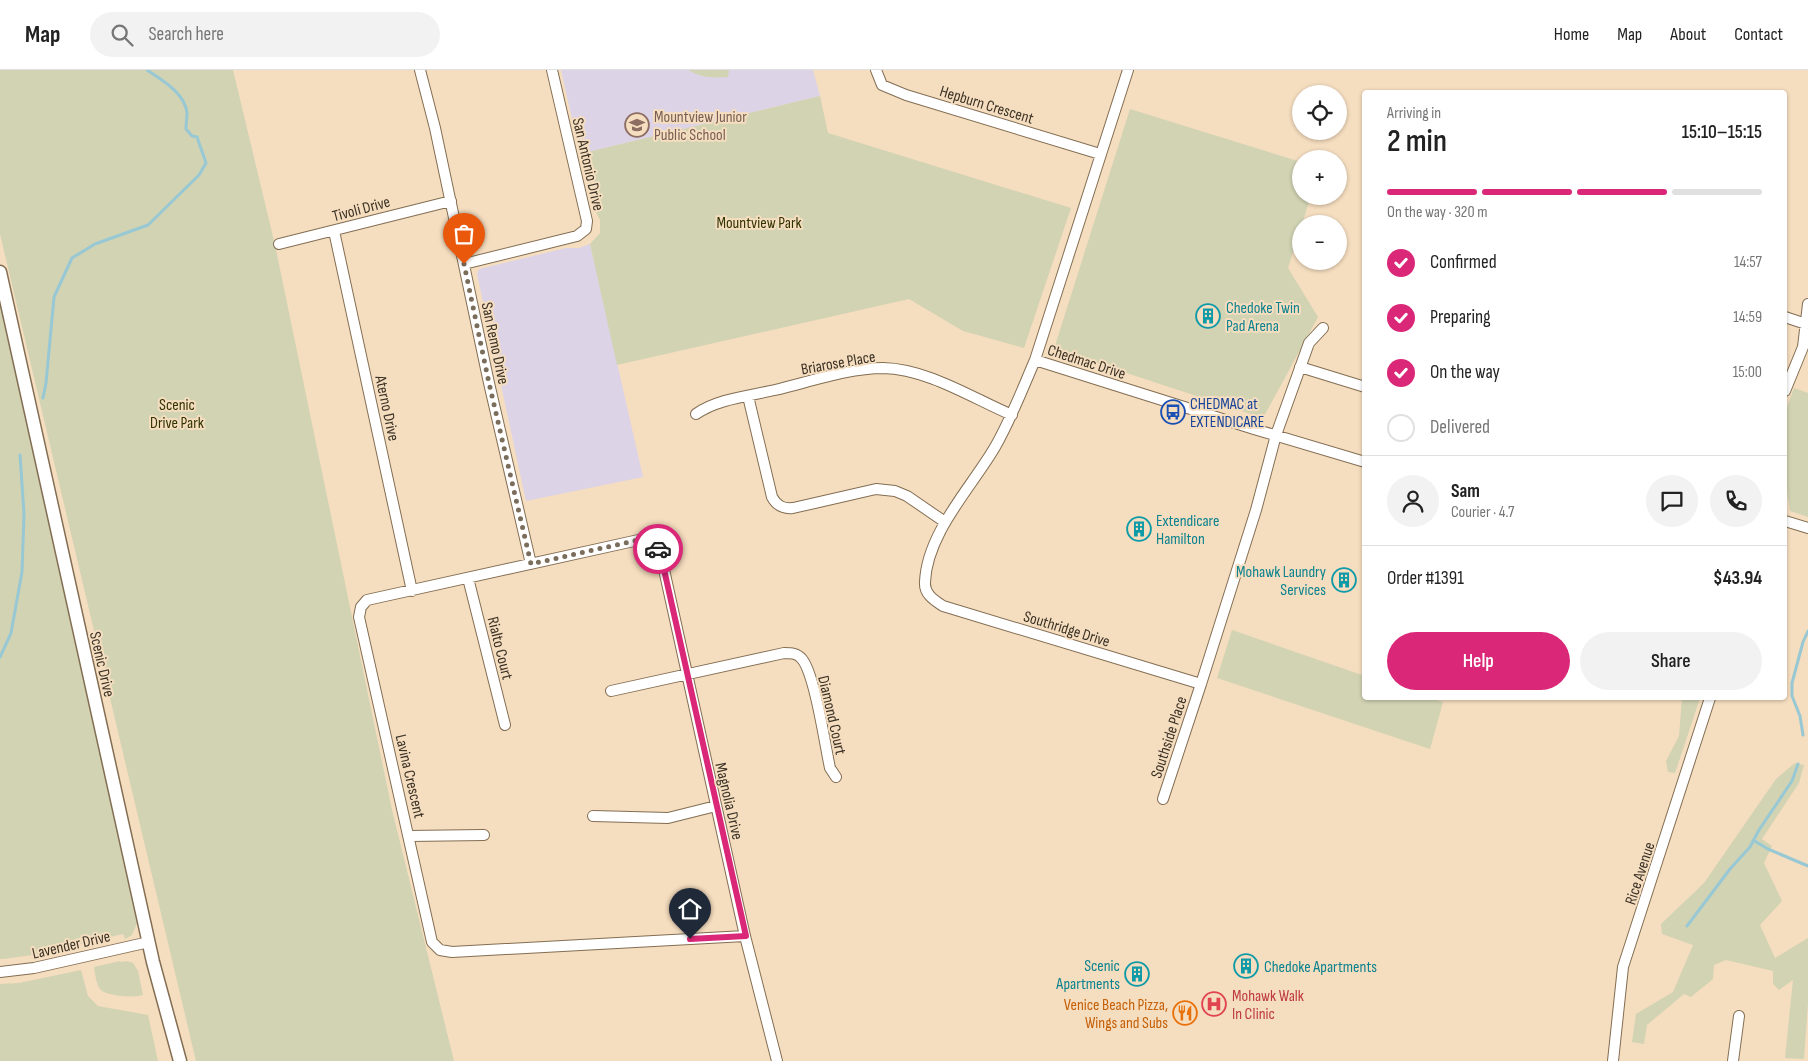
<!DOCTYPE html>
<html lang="en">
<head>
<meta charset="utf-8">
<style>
	body { margin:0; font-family:"Sofia Sans Condensed",sans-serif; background:#f2f2f2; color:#222; height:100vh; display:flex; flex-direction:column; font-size:19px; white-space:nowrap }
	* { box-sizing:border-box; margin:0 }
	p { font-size:16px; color:#767676 }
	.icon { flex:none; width:28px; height:28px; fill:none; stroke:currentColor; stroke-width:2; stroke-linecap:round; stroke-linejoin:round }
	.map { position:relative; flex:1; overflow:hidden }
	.details { position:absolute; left:1362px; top:20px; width:425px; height:610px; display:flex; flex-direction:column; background:#fff; border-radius:5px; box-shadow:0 1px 4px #0004 }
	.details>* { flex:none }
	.tools { position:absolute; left:1292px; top:15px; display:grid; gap:10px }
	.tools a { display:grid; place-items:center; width:55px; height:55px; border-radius:50%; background:#fff; box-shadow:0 1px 4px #0004; font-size:25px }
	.pin { position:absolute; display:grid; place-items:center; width:42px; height:42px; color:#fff; margin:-51px -21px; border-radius:50% 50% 50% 0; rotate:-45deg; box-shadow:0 0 5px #0007 }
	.pin .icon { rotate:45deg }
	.courier { position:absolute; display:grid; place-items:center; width:50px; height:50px; margin:-25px; border:4px solid #db2777; border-radius:50%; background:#fff; color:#222; box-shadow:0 1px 6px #0007 }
	.head em { font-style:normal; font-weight:600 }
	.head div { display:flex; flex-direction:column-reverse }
	.head { display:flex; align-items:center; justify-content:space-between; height:85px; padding:0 25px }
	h1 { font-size:32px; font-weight:600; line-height:38px }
	.bar { display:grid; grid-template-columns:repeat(4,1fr); gap:8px 5px; align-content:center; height:60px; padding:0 25px }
	.bar i { height:6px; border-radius:4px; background:#e0e0e0 }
	.bar .current { background:#db2777 }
	.bar p { grid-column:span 4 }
	.line { display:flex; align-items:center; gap:12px; padding:0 25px; border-top:1px solid #e0e0e0 }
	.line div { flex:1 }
	.round { display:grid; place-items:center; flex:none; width:52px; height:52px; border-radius:26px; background:#f2f2f2 }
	ol { padding:0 25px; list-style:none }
	li { display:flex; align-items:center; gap:15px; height:55px }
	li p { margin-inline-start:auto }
	li .icon { padding:5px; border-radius:50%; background:#db2777; color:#fff; stroke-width:4 }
	li:last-child { color:#767676 }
	li i { width:28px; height:28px; border:2px solid #e0e0e0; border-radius:50% }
	.cta { display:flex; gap:10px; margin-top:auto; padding:10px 25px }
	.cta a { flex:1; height:58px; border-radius:30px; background:#db2777; color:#fff; font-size:20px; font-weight:600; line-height:58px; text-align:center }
	.cta a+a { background:#f2f2f2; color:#222 }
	header { display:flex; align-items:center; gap:30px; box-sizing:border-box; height:70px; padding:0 25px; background:#fff; border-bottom:1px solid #e0e0e0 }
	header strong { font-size:24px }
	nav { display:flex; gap:28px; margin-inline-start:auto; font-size:18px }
	.search { width:350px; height:45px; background:#f2f2f2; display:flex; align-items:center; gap:12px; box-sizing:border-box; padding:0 18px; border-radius:28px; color:#767676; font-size:19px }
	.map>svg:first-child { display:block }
</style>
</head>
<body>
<header>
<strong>Map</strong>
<div class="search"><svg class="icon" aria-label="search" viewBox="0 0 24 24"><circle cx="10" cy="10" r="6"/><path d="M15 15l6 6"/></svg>Search here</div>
<nav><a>Home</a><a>Map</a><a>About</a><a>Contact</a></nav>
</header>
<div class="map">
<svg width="1808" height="991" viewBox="0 0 1808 991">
	<rect width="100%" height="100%" fill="#f5ddbf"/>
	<path fill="#dcd3e7" d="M561 0H813L820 26 580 84Z
		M590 174 643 407 526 431 477 204 479 199 566 178H579Z"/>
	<path fill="#d1d3b3" d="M0 0H233L275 175 392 740 454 991H196L0 164Z
		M688 0H729L728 7C713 8 702 8 688 0Z
		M820 26 828 63 1071 138 1024 278 963 261 909 229 617 295 590 174 600 163V150L596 142 580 84Z
		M1130 39 1301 92V126H1311L1288 198 1318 247 1263 348 1054 279Z
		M0 234 138 851 132 865 125 869 123 864 32 885 4 889H0Z
		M1794 318 1808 323V447L1790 441 1785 407V343Z
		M1232 560 1365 606V628H1429L1443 632 1430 679 1217 608Z
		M1682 628H1700L1675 703 1668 702 1666 691 1679 666Z
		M1795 693 1804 695 1799 713 1762 769 1772 776 1764 793 1782 831 1760 855 1775 888 1808 868V933L1804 989 1785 988 1793 910 1779 920 1773 914V901L1726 890 1714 895 1713 909 1691 927 1684 924 1647 955 1644 974 1632 972 1636 944 1673 922 1693 875 1662 864 1661 854 1704 813 1776 709Z
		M120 891 121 892 127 891 133 893 138 901 143 925C135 928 107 926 101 920 96 915 95 903 94 897Z
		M81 900 88 926 98 936 148 945 158 991H0V914L19 913Z"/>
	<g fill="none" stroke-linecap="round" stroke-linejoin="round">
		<path stroke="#98c8d4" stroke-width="3" d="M43 328 46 313 54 227 72 188 95 174 148 155 199 105 206 93 197 67 192 66 186 59C186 54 187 48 187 43 185 23 162 10 147 0
			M0 587 11 563 22 502 24 444 20 385
			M1803 665 1800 646 1792 626V613L1803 572 1808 561
			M1753 770 1768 779 1808 796
			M1687 856 1730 799 1750 777 1759 760 1792 711 1798 694"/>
		<g stroke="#836e53" stroke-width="12">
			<path id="minor" d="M420 0 435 58 489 313 531 494
				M876 0 882 15 906 25 1100 84
				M1128 0 1035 290 1254 359 1365 392
				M334 161 412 521
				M279 174 451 131
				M464 194 577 166 586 159 587 151 552 0
				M1785 247 1806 254
				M1035 290C1022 320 1011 349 995 377 971 418 927 463 925 512 924 524 934 530 943 536L1201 614 1256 440 1276 365 1295 312 1309 273 1323 258
				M1300 297 1365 317
				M1785 321 1803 277 1808 234
				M748 326 772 427C777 436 783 439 793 438L876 419 895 421 907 426 945 452
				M696 344C717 329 749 326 775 320 809 312 849 298 883 298 928 299 972 328 1012 345
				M1785 451 1808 458
				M468 508 505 655
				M611 621 784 583C791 583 797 583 802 589 815 605 825 675 830 698L836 707
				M1163 729 1201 614
				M593 746 668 748 716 736
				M409 766 484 765
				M745 866 452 882 440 880 432 872 359 547 361 537 367 530 643 469C653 472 657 476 661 486L745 866 777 991
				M0 902 34 898 149 872
				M1613 991 1623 897 1710 628
				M1733 991 1739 946"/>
		</g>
		<g stroke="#836e53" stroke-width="15">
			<path id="tertiary" d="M0 202 153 892 180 991"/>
		</g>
		<use href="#minor" stroke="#fff" stroke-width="10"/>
		<use href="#tertiary" stroke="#fff" stroke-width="12"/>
	</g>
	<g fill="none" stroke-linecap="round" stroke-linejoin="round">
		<path stroke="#7b6d5b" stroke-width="5" stroke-dasharray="0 9" d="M464 194 489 313 531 494 643 469 651 471 658 479"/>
		<path stroke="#db2777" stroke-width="6" d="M658 479 661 486 746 866 690 869"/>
	</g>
	<defs>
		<g id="school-ring" transform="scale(1.25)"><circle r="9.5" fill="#f5ddbf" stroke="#8d6e63" stroke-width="1.5"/><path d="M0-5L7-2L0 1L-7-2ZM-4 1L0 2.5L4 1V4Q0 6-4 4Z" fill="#8d6e63"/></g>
		<g id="building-ring" transform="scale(1.25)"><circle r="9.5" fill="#f5ddbf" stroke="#0f9aa8" stroke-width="1.5"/><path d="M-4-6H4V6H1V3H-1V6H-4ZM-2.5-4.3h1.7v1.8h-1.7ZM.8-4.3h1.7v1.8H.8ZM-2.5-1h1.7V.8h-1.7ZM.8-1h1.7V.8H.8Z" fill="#0f9aa8"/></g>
		<g id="bus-ring" transform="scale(1.25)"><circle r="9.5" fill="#f5ddbf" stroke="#1a4fb4" stroke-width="1.5"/><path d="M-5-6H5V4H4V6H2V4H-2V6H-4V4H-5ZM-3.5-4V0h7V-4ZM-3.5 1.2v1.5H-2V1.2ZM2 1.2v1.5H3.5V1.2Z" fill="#1a4fb4"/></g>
		<g id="hospital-ring" transform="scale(1.25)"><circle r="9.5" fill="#f5ddbf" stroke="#e0444e" stroke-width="1.5"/><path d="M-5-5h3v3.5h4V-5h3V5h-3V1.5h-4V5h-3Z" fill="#e0444e"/></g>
		<g id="restaurant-ring" transform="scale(1.25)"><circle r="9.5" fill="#f5ddbf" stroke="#e8710a" stroke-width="1.5"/><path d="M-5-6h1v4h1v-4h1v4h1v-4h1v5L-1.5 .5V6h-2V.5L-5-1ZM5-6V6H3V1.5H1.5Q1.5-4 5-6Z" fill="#e8710a"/></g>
	</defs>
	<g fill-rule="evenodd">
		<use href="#school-ring" x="637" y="55"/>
		<use href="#building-ring" x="1208" y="246"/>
		<use href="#bus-ring" x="1173" y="342"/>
		<use href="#building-ring" x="1139" y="459"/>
		<use href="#building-ring" x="1344" y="510"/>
		<use href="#building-ring" x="1246" y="896"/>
		<use href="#building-ring" x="1137" y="904"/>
		<use href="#hospital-ring" x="1214" y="934"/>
		<use href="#restaurant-ring" x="1185" y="943"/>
	</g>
	<g text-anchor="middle" stroke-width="4" stroke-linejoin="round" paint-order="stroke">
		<g font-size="16" fill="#3a3125" stroke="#f5ddbf">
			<text transform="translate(987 34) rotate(17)" y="6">Hepburn Crescent</text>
			<text transform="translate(589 94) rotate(77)" y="6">San Antonio Drive</text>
			<text transform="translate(361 138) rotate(-15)" y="6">Tivoli Drive</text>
			<text transform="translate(496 273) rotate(78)" y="6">San Remo Drive</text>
			<text transform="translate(1087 291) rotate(18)" y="6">Chedmac Drive</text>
			<text transform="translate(838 292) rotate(-10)" y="6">Briarose Place</text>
			<text transform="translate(388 338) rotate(78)" y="6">Aterno Drive</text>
			<text transform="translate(1067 558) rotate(17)" y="6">Southridge Drive</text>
			<text transform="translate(501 578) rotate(76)" y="6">Rialto Court</text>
			<text transform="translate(103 594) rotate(77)" y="6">Scenic Drive</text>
			<text transform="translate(833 645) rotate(77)" y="6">Diamond Court</text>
			<text transform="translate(1168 667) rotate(-72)" y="6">Southside Place</text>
			<text transform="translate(411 706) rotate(77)" y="6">Lavina Crescent</text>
			<text transform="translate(730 731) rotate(77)" y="6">Magnolia Drive</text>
			<text transform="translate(1639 803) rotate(-72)" y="6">Rice Avenue</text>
			<text transform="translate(71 874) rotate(-13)" y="6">Lavender Drive</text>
		</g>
		<g font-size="16" fill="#785e54" stroke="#f5ddbf" text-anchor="start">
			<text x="654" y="52">Mountview Junior<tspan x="654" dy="18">Public School</tspan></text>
		</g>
		<g font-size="16" fill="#323302" stroke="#f5ddbf">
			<text x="759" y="158">Mountview Park</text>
			<text x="177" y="340">Scenic<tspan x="177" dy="18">Drive Park</tspan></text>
		</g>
		<g font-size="16" fill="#0d838f" stroke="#f5ddbf" text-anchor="start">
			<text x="1226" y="243">Chedoke Twin<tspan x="1226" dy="18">Pad Arena</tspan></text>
			<text x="1156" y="456">Extendicare<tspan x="1156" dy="18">Hamilton</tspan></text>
			<text x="1326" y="507" text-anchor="end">Mohawk Laundry<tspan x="1326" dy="18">Services</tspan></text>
			<text x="1120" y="901" text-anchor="end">Scenic<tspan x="1120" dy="18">Apartments</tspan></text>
			<text x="1264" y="902">Chedoke Apartments</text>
		</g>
		<g font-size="16" fill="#164399" stroke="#f5ddbf" text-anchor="start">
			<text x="1190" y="339">CHEDMAC at<tspan x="1190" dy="18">EXTENDICARE</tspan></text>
		</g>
		<g font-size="16" fill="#be3a42" stroke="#f5ddbf" text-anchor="start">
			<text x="1232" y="931">Mohawk Walk<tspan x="1232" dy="18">In Clinic</tspan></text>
		</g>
		<g font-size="16" fill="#c56008" stroke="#f5ddbf" text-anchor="end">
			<text x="1168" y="940">Venice Beach Pizza,<tspan x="1168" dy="18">Wings and Subs</tspan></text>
		</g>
	</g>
</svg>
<div class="tools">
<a><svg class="icon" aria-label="locate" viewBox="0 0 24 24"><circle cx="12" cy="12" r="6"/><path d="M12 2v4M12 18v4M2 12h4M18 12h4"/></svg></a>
<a>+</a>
<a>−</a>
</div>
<div class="pin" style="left:464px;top:194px;background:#ea580c"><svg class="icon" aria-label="bag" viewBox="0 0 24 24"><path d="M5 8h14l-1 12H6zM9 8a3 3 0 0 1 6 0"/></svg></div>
<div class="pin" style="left:690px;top:869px;background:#1f2937"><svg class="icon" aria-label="home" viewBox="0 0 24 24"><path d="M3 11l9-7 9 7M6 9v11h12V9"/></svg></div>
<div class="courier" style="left:658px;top:479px"><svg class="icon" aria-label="car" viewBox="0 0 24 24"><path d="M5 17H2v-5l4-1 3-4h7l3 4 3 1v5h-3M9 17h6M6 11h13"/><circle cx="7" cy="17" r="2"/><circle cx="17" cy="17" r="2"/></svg></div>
<section class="details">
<div class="head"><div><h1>2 min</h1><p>Arriving in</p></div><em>15:10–15:15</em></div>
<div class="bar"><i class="current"></i><i class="current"></i><i class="current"></i><i></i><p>On the way · 320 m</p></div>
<ol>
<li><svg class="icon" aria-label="check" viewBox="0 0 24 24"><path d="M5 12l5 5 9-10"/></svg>Confirmed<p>14:57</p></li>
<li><svg class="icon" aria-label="check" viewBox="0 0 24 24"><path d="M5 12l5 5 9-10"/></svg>Preparing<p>14:59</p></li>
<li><svg class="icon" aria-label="check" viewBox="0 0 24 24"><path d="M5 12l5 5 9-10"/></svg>On the way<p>15:00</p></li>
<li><i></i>Delivered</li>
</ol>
<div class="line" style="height:90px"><a class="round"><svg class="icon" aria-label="person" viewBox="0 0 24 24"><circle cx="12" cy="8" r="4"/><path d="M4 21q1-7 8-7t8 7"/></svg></a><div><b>Sam</b><p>Courier · 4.7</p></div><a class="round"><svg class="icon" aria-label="chat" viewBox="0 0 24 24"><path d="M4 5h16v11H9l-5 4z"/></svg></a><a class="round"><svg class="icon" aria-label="phone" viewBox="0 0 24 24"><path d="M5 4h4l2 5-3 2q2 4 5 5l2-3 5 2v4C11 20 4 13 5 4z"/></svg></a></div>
<div class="line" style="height:65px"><div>Order #1391</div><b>$43.94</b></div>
<div class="cta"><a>Help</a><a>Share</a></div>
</section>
</div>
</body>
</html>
